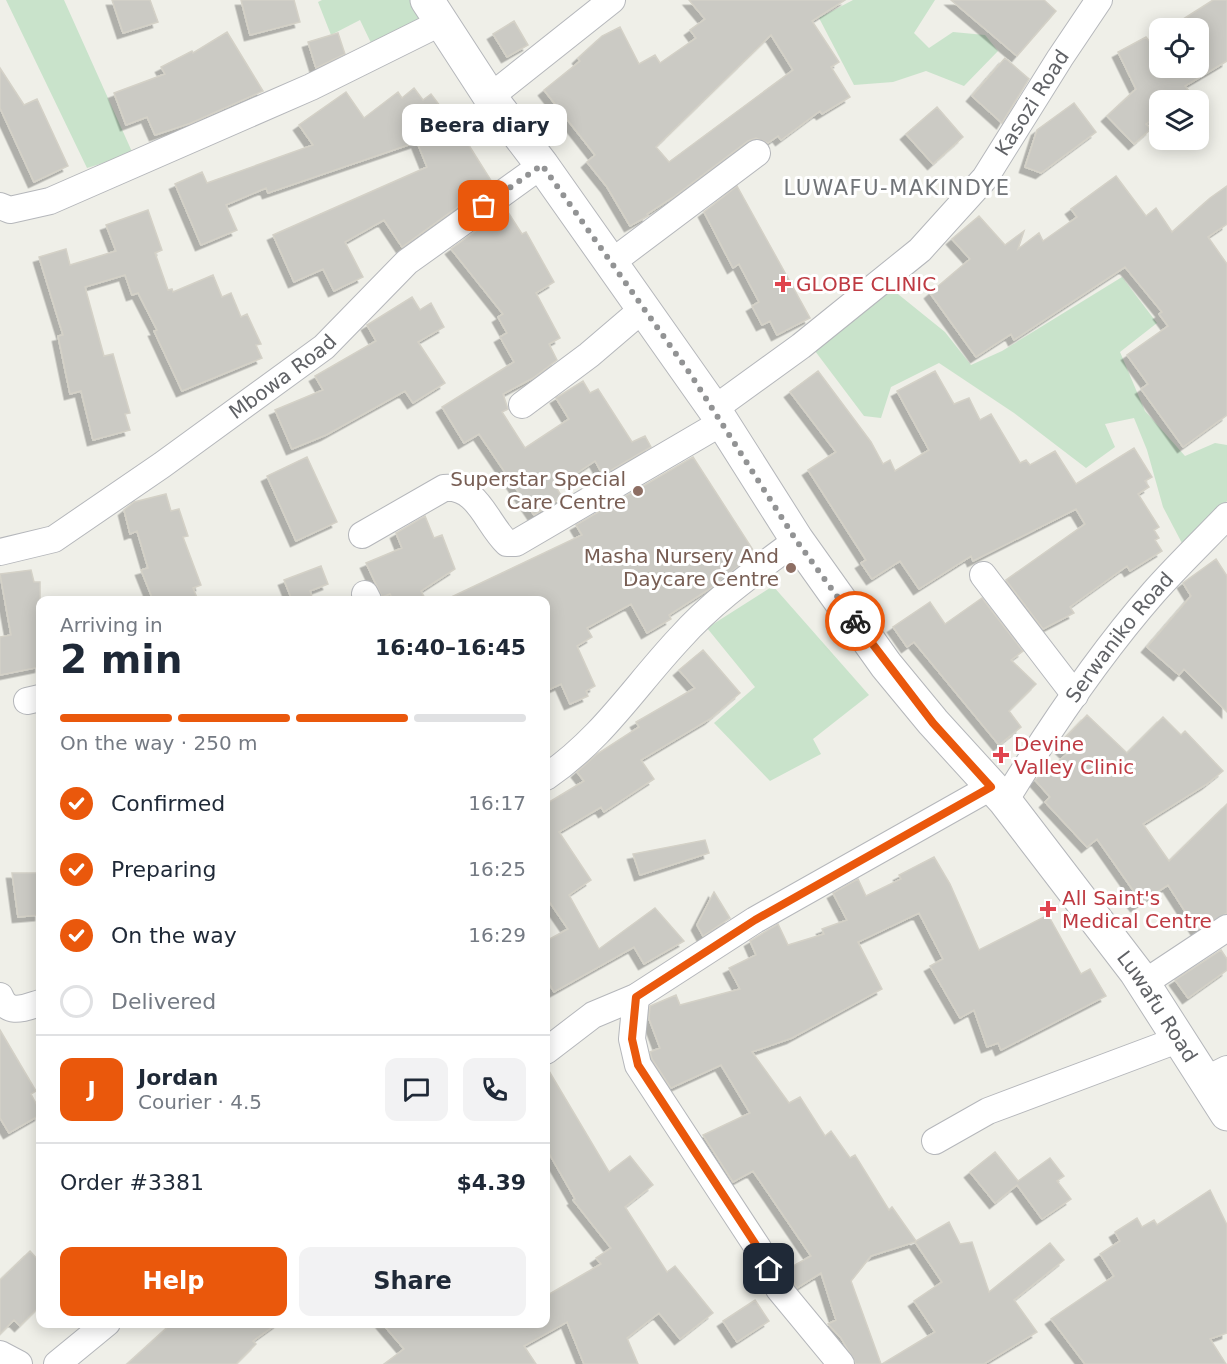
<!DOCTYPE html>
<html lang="en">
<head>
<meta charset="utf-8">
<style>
	body { margin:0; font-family:"DejaVu Sans",sans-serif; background:#f2f2f3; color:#1f2937; height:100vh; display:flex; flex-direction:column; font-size:22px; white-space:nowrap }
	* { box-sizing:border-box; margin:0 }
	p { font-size:20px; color:#747a83 }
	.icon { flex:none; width:33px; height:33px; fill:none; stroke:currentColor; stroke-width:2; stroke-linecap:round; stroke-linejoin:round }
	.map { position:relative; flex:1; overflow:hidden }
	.side { position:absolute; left:36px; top:596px; width:514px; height:732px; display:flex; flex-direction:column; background:#fff; border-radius:12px; box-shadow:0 3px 15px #0003 }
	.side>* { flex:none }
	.fabs { position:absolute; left:1149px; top:18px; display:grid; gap:12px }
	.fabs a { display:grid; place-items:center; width:60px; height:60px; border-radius:12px; background:#fff; box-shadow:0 3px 15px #0003; font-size:30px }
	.pin { position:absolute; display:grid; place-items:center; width:51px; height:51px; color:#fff; margin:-26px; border-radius:12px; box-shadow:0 3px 9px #0006 }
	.courier { position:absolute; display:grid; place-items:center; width:60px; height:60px; margin:-30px; border:4px solid #ea580c; border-radius:50%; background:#fff; color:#222; box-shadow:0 2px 8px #0007 }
	.bubble { position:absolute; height:42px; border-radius:12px; background:#fff; box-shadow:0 3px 15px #0003; font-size:20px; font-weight:800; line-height:42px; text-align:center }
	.overview em { font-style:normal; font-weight:800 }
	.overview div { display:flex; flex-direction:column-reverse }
	.overview { display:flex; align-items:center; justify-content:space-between; height:102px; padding:0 24px }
	h1 { font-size:39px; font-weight:800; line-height:45px }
	.bar { display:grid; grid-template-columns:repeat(4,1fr); gap:9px 6px; align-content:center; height:72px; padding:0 24px }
	.bar i { height:8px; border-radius:4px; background:#e0e1e3 }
	.bar .current { background:#ea580c }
	.bar p { grid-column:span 4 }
	.line { display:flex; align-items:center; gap:15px; padding:0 24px; border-top:2px solid #e0e1e3 }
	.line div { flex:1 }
	.round { display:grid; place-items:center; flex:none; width:63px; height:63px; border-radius:12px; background:#f2f2f3 }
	ol { padding:0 24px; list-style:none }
	li { display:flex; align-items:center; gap:18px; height:66px }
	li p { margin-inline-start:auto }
	li .icon { padding:6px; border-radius:50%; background:#ea580c; color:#fff; stroke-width:4 }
	li:last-child { color:#747a83 }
	li i { width:33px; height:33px; border:3px solid #e0e1e3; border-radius:50% }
	.button { display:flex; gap:12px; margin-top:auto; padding:12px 24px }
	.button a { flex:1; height:69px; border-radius:12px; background:#ea580c; color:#fff; font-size:24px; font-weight:800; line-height:69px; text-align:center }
	.button a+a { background:#f2f2f3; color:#1f2937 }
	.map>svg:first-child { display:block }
</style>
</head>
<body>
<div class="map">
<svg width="1227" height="1364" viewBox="0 0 1227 1364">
	<defs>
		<filter id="shadow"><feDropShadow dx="-5.5" dy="5.5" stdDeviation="0" flood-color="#0004"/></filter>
	</defs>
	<rect width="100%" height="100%" fill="#efefe8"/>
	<path fill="#c9e3cb" d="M6 0H64L133 154 87 168Z
		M322 0H416L427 15 372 45 360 20 331 35 318 2Z
		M853 0H935L914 33 929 48 953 32 985 35 998 51 964 86 926 71 893 82 854 85 819 18Z
		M1122 277 1157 323 1120 352 1145 411 1185 456 1215 443 1227 445V501L1184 547 1163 507 1147 450 1134 418 1105 424 1115 447 1086 468 1014 413 939 363 891 387 881 418 864 416 815 351 888 286 945 332 971 365 1002 351Z
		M773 586 869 695 813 739 821 754 770 781 714 723 755 687 707 628Z"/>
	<path fill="#cbcac4" stroke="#d4d1c7" stroke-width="1.5" fill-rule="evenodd" filter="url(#shadow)" d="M112 0H150L158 22 123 33Z
		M241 0H294L300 22 250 35Z
		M689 0H845L812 21 839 62 831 67 850 97 822 114 820 111 781 140 778 136 768 143 756 138 748 141 672 198 647 214 648 216 630 226 607 187 587 162 595 155 544 90 580 61 578 58 602 36 620 27 639 64 655 55 660 63 696 38 690 30 705 19ZM771 35 793 70 669 162 656 147Z
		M951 0H1044L1056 11 1017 56Z
		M1213 0H1227V61L1185 86 1196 100H1160V114L1146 124 1151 129 1134 144 1107 116 1136 89 1118 52 1146 37 1160 54V68H1198V28H1169Z
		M514 21 528 45 507 57 493 34Z
		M227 32 263 91 191 123 155 135 147 117 126 125 114 93 165 74 161 67 192 51 193 53Z
		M338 33 345 54 316 68 308 42Z
		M1005 58 1029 79 1002 123 972 96Z
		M0 68 24 105 37 99 68 166 34 182 0 108Z
		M414 88 423 100 431 94 465 139 492 182 402 247 384 220 345 242 363 277 334 291 323 269 294 282 273 235 427 167 417 142 268 193 266 188 226 205 237 230 201 245 175 184 202 172 207 183 313 145 299 125 346 92 364 118 398 92 402 98Z
		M1074 103 1096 132 1041 173 1025 167 1037 130Z
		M937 107 963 137 933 164 906 134Z
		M1116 176 1146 216 1156 208 1172 232 1210 198 1227 186V224L1208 237 1227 264V415L1183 447 1141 389 1148 384 1127 355 1168 326 1159 314 1162 312 1125 267 1014 340 1011 334 976 357 930 293 970 259 952 239 979 216 1005 245 1024 231 1018 249 1039 233 1043 241 1077 217 1071 209Z
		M737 186 810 318 777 335 770 321 762 325 752 306 759 302 739 264 733 268 704 212Z
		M506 209 522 234 526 232 554 282 536 293 560 338 549 344 557 360 533 378 503 394 508 409 502 412 525 448 569 419 556 398 583 381 590 393 598 389 632 442 645 436 651 447 603 475 595 461 556 487 562 497 534 515 479 434 464 443 442 407 514 362 500 337 507 333 498 317 503 314 451 249Z
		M148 210 162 250 155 253 168 290 172 289 173 292 213 275 222 297 231 293 241 317 247 314 261 344 256 345 262 358 182 391 154 331 157 330 138 293 132 295 125 275 85 287 104 356 113 354 130 413 125 414 130 430 93 440 81 391 70 394 58 336 63 335 39 257 66 249 70 265 116 251 106 225Z
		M412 297 420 310 431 303 444 327 418 342 445 383 413 403 405 391 326 435 292 449 275 410 323 390 315 376 376 341 367 325Z
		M818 371 871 442 883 464 890 460 895 471 929 450 897 391 935 371 954 404 969 398 980 420 991 414 1020 463 1026 460 1030 465 1055 451 1076 484 1134 448 1152 477 1145 481 1149 487 1138 494 1159 527 1154 530 1159 538 1155 540 1162 551 1130 571 1127 566 1070 607 1074 613 1043 629 1006 580 1085 524 1076 509 973 561 971 556 919 589 900 561 872 579 861 563 866 560 808 470 836 452 790 392Z
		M307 457 337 522 296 541 267 476Z
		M693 457 755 553 711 588 669 615 671 619 647 633 631 604 587 628 592 637 577 646 595 686 586 691 588 696 570 704 561 684 546 691V600H445L582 535 576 525Z
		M166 494 171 511 179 509 188 536 183 537 201 585 193 588 198 600H153L141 570 148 568 137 531 130 534 124 510 134 502Z
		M425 516 434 538 442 535 455 569 421 591 426 600H393L390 594 382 597 366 563 402 548 396 533Z
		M1216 559 1227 576V712L1184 669 1179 675 1147 647 1191 596 1183 583Z
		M321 566 328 584 310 591 313 600H292L284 580Z
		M31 570 34 582H40V667L0 675V637L11 635 0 574Z
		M982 598 1023 651 1011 660 1036 684 1009 711 1021 727 999 745 914 642 907 647 893 627 930 602 945 624Z
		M703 650 740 693 710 719 641 760 654 779 604 812 601 807 559 832 591 880 569 895 599 949 655 908 684 941 644 964 634 947 554 992 546 979V941L568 929 546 897V804L584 781 577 772 597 754 639 727 636 722 695 688 679 670Z
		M1087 715 1127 753 1163 717 1181 735 1185 731 1223 771 1207 784 1143 824 1169 861 1227 804V913L1197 930 1168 885 1136 906 1130 898 1135 893 1097 839 1087 847 1045 802 1050 797 1035 780 1067 754 1058 745Z
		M705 840 709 853 640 875 633 854Z
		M934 857 950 884 979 950 1048 915 1081 974 1090 969 1106 996 1001 1050 998 1043 987 1047 974 1010 960 1018 930 966 943 959 919 913 858 942 882 989 792 1038 752 1052 789 1103 800 1097 825 1136 831 1131 850 1158 855 1155 889 1210 892 1207 916 1241 949 1222 960 1244 972 1242 989 1292 1050 1243 1064 1260 1014 1300 1037 1332 984 1364H882L935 1332 914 1301 942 1282 915 1242 871 1256 851 1281 881 1364H856L841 1338 828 1324 836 1320 821 1273 797 1288 786 1270 811 1256 753 1171 733 1182 703 1135 750 1113 721 1065 671 1088 652 1059 650 1052 660 1048 649 1019 650 1006 676 995 680 1005 740 989 729 968 756 955 750 941 778 924 788 945 824 934 822 929 847 920 833 893 858 879 866 896 901 879 899 875Z
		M12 873H40V915L18 917Z
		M714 892 730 918 703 936 697 925Z
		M1221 950 1227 959V970L1188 998 1175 980Z
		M0 1030 36 1091 31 1094 40 1111V1115L9 1133 0 1118Z
		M546 1066 609 1172 630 1156 653 1185 625 1207 667 1272 675 1266 713 1313 680 1339 659 1313 627 1338 638 1364H584L567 1322 524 1346 536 1364H384L404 1349 382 1323H546V1296L601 1264 596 1258 611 1248 573 1200 575 1199 546 1148Z
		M995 1152 1018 1181 1050 1158 1064 1176 1057 1181 1071 1199 1042 1219 1017 1185 995 1203 970 1172Z
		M1210 1190 1227 1225V1333L1210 1339 1226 1364H1085L1051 1319 1114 1276 1100 1254 1120 1241 1115 1232 1137 1218 1142 1227 1154 1220 1157 1225Z
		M30 1251 40 1262V1306L20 1326 14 1320 0 1334V1280Z
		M755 1300 769 1321 737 1342 723 1321Z
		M172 1323H278L253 1341 256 1344 236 1364H127Z"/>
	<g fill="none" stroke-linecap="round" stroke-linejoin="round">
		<g stroke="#b5b7bb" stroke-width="28">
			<g id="minor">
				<path d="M490 97 612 0"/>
				<path d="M0 206 10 210 50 201 311 87 440 23"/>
				<path d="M612 262 757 153"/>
				<path d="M522 405 589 355 644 308"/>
				<path id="s1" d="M714 409 801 346 920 250 985 178 1060 58 1099 0"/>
				<path d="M362 535 444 488C478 485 486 523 507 543H516L721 423"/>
				<path id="s2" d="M0 552 54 539 162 465 324 347 407 262 542 165"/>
				<path d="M983 575 1075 695"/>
				<path d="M365 594 368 600"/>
				<path d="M27 701 40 698"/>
				<path d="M546 777C603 738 634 687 680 638 714 600 756 571 797 540"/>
				<path id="s3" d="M1005 801C1049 729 1098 656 1154 592 1177 566 1203 541 1227 516"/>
				<path d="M1144 983 1227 928"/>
				<path d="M0 996C8 1016 24 1008 40 1003"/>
				<path d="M636 997 632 1039 638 1065 758 1248 779 1289 841 1364"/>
				<path d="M546 1051 593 1015 636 997 755 920 991 787"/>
				<path d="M1207 1079 1227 1069"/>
				<path d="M935 1141 988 1111 1180 1039"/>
				<path d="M0 1354 19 1364"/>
				<path d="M57 1364 107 1323"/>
			</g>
		</g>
		<g stroke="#b5b7bb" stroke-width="35">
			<g id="tertiary">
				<path id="s4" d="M427 0 490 97 542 165 714 409 797 540 886 665 933 722 1005 801 1136 972 1227 1114"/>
			</g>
		</g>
		<use href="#minor" stroke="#fff" stroke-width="26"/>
		<use href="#tertiary" stroke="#fff" stroke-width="33"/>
	</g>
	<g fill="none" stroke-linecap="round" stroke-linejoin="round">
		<path stroke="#929394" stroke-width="6" stroke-dasharray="0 10.8" d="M484 206 542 165 691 375 796 540 855 621"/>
		<path stroke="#ea580c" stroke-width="8" d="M769 1269 758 1248 638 1065 632 1039 636 997 755 920 991 787 933 723 855 621"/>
	</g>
	<g fill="#e0444e" stroke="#fff" stroke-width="2">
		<path d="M780 275h6v6h6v6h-6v6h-6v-6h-6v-6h6z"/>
		<path d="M998 746h6v6h6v6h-6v6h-6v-6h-6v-6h6z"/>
		<path d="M1045 900h6v6h6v6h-6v6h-6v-6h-6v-6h6z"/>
	</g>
	<g fill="#8d6e63" stroke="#fff" stroke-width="2">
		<circle cx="638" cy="491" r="6"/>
		<circle cx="791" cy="568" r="6"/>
	</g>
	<g text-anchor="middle" stroke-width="6" stroke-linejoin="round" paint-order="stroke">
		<g font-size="20" fill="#606266" stroke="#fff">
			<text dy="7" stroke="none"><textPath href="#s1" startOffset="446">Kasozi Road</textPath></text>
			<text dy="7" stroke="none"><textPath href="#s2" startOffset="336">Mbowa Road</textPath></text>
			<text dy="7" stroke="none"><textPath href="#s3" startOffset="200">Serwaniko Road</textPath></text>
			<text dy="7" stroke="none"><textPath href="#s4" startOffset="1245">Luwafu Road</textPath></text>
		</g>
		<g font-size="20" fill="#be3a42" stroke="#fff" text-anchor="start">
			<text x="796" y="291">GLOBE CLINIC</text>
			<text x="1014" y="751">Devine<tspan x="1014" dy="23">Valley Clinic</tspan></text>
			<text x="1062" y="905">All Saint's<tspan x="1062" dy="23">Medical Centre</tspan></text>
		</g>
		<g font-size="20" fill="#785e54" stroke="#fff" text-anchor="end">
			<text x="626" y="486">Superstar Special<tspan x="626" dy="23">Care Centre</tspan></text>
			<text x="779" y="563">Masha Nursery And<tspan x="779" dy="23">Daycare Centre</tspan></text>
		</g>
		<g font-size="21" letter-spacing="1.5" fill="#717478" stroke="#fff">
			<text x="897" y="195">LUWAFU-MAKINDYE</text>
		</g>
	</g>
</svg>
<div class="fabs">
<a><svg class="icon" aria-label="locate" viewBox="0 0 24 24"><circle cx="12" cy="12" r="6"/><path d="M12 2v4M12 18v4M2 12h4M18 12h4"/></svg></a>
<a><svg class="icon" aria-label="layers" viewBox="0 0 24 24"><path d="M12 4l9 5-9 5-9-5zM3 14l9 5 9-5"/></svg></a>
</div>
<div class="pin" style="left:484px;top:206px;background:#ea580c"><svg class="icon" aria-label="bag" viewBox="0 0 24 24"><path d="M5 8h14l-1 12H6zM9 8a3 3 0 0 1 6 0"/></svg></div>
<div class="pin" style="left:769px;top:1269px;background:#1f2937"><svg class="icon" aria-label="home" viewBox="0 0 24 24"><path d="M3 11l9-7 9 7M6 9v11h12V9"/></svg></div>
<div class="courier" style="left:855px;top:621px"><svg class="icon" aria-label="bike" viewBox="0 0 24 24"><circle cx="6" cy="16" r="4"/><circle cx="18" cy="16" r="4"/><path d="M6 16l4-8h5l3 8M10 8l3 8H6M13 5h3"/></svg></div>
<div class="bubble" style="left:402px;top:104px;width:165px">Beera diary</div>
<section class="side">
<div class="overview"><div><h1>2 min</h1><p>Arriving in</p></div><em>16:40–16:45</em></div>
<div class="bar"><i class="current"></i><i class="current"></i><i class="current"></i><i></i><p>On the way · 250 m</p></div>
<ol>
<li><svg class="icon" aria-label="check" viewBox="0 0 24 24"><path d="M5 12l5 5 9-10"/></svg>Confirmed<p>16:17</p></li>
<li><svg class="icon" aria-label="check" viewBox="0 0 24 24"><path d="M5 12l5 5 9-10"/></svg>Preparing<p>16:25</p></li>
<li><svg class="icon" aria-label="check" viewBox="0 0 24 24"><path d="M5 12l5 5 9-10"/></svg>On the way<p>16:29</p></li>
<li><i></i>Delivered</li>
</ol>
<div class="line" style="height:108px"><b class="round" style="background:#ea580c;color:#fff">J</b><div><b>Jordan</b><p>Courier · 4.5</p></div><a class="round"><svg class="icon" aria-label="chat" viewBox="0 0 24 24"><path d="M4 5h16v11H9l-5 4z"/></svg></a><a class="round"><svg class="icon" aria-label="phone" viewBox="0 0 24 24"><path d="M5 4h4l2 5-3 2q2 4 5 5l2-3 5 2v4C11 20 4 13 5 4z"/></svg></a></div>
<div class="line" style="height:78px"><div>Order #3381</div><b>$4.39</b></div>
<div class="button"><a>Help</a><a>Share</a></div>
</section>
</div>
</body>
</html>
